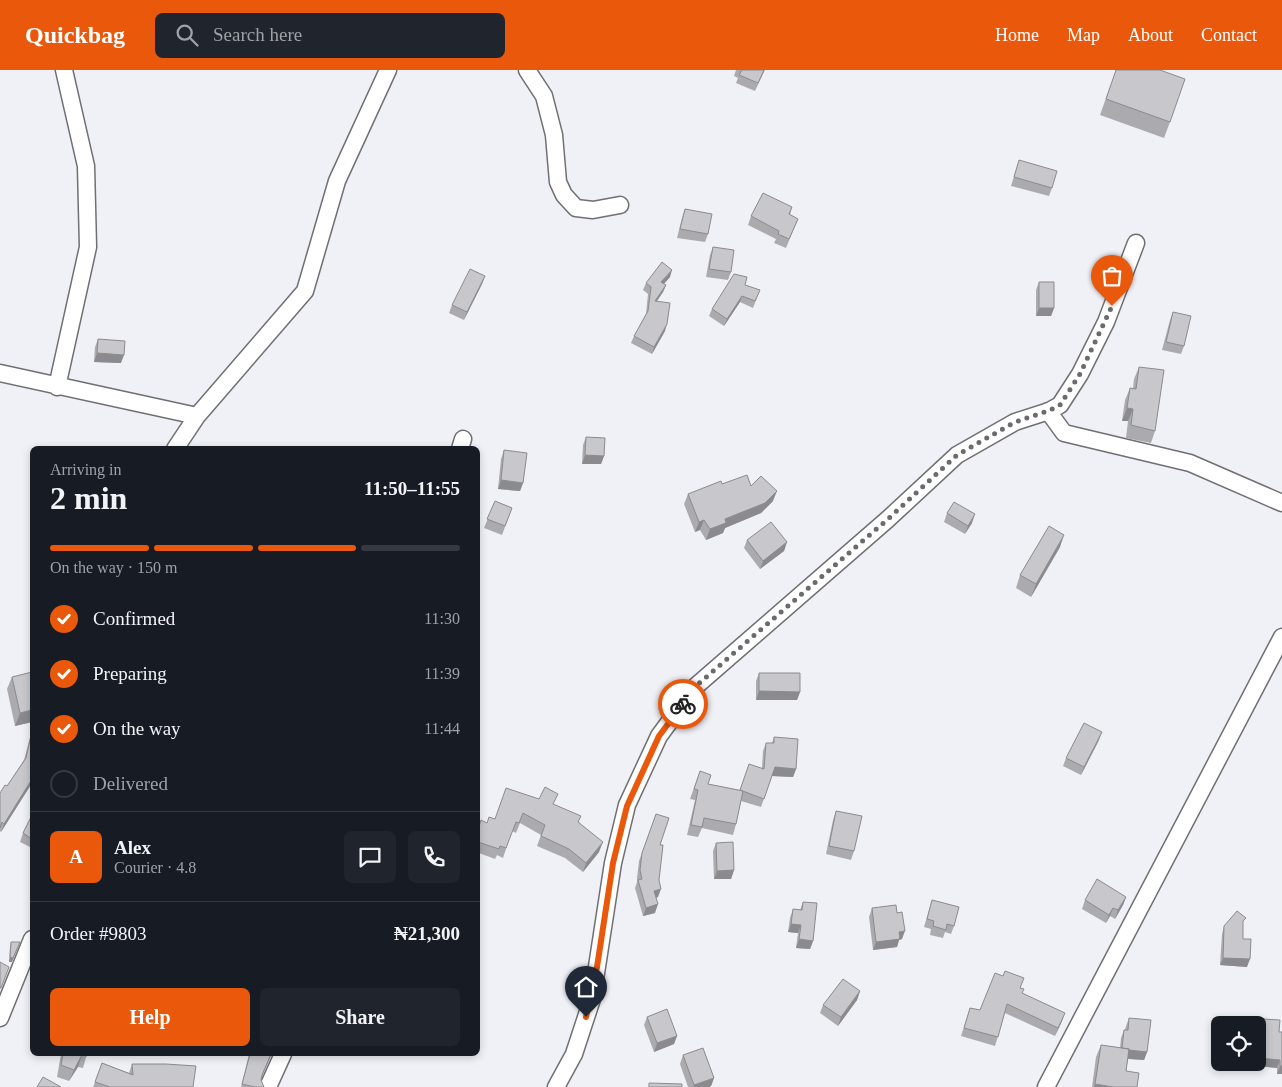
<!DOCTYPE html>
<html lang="en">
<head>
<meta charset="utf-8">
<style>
	body { margin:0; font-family:Georgia,serif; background:#20242c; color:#f1f3f6; height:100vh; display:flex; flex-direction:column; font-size:19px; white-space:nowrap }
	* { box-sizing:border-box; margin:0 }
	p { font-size:16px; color:#9ea1a6 }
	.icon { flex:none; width:28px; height:28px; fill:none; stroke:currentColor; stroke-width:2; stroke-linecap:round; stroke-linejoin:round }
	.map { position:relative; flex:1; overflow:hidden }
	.sheet { position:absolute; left:30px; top:376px; width:450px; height:610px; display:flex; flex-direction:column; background:#171b24; border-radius:8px; box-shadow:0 2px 8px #0003 }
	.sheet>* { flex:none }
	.fabs { position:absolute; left:1211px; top:946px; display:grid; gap:10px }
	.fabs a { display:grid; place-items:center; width:55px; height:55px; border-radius:8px; background:#171b24; box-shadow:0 2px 8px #0003; font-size:25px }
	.pin { position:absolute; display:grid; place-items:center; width:42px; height:42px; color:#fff; margin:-51px -21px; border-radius:50% 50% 50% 0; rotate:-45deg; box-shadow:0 0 5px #0007 }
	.pin .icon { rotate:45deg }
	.courier { position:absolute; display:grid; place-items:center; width:50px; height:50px; margin:-25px; border:4px solid #ea580c; border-radius:50%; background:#fff; color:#222; box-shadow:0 1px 6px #0007 }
	.summary em { font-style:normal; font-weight:700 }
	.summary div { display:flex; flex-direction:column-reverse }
	.summary { display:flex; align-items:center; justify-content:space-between; height:85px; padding:0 20px }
	h1 { font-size:32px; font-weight:700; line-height:38px }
	.bar { display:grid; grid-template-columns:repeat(4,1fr); gap:8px 5px; align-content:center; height:60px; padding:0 20px }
	.bar i { height:6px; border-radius:4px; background:#363941 }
	.bar .active { background:#ea580c }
	.bar p { grid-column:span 4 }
	.line { display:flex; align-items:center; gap:12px; padding:0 20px; border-top:1px solid #363941 }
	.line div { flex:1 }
	.round { display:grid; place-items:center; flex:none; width:52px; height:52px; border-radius:8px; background:#20242c }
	ol { padding:0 20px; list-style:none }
	li { display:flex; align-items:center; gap:15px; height:55px }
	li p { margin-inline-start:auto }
	li .icon { padding:5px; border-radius:50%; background:#ea580c; color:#fff; stroke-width:4 }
	li:last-child { color:#9ea1a6 }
	li i { width:28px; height:28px; border:2px solid #363941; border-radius:50% }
	.cta { display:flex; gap:10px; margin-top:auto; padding:10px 20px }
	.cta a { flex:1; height:58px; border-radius:8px; background:#ea580c; color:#fff; font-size:20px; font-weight:700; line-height:58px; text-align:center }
	.cta a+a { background:#20242c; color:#f1f3f6 }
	header { display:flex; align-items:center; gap:30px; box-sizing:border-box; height:70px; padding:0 25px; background:#ea580c; color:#fff }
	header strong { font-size:24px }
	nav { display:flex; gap:28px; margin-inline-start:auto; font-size:18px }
	.search { width:350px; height:45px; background:#20242c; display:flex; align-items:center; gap:12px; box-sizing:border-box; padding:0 18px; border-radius:8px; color:#9ea1a6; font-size:19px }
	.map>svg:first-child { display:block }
</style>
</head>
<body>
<header>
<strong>Quickbag</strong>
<div class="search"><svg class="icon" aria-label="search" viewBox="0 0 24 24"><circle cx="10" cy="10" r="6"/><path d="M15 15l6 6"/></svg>Search here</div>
<nav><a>Home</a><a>Map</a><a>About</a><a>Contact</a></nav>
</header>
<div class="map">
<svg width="1282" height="1017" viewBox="0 0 1282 1017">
	<rect width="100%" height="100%" fill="#f0f1f6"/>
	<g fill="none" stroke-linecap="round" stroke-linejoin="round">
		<g stroke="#6f6f74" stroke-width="19">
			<path id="minor" d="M527 0 544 26 554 65 558 112 564 125 576 138 593 140 620 135
				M0 303 197 346
				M57 317 88 177 86 96 64 0
				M1048 341 1064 363 1190 393 1282 433
				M175 379 197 346 305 221 337 111 388 0
				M460 379 463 369
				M0 948 32 869
				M268 1017 283 984
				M556 1017 574 984 592 929 613 793 627 735 659 666 696 616 888 449 957 385 1015 352 1049 341 1060 335 1080 304 1106 252 1136 173
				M1046 1017 1282 567"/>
		</g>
		<use href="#minor" stroke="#fff" stroke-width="16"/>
	</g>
	<path fill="#ababaf" d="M736 0H765L755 21 736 13 738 8 734 6Z
		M1116 0 1170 52 1164 68 1100 45Z
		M1019 90 1052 118 1049 126 1011 116Z
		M792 137 790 145 798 149 786 178 774 173 776 169 748 155 751 146Z
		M685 139 708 164 705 172 677 168 682 148Z
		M713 177 731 202 728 210 706 207 710 185Z
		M485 206 482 214 464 250 449 243 452 235Z
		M670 207 664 214 666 215 663 222 657 231 665 261 652 284 631 273 634 266 646 244 648 224 643 220 646 213Z
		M1039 212 1054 238 1051 246H1036V220Z
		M745 215 760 220 753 238 740 232 724 256 709 246 712 239Z
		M1173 242 1184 276 1181 284 1162 280 1170 250Z
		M98 269 121 293 94 292 95 277Z
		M1139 297 1155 361 1151 373 1126 368 1128 351H1122L1125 330 1130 318H1133L1134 309Z
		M586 367 604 386 601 394H582L583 375Z
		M504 380 523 413 520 421 498 419 501 389Z
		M722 414 751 416 773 431 761 443 725 458 723 463 706 470 700 460 695 462 684 434 688 424Z
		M495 431 512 438 502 465 484 458Z
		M947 443 972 453 965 464 944 452Z
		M747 470 787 472 784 481 760 499 744 478Z
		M1060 477 1031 527 1016 518 1020 505Z
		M759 603 800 622 797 630H756V611Z
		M12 607 32 652 15 656 7 619Z
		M32 660V713L1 762 0 761V723L7 716 24 690Z
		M774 667 796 699 793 707 772 706 761 737 741 731 736 754 733 765 702 758 698 767 687 765 695 730 690 729 700 701 708 714 740 720 762 698 763 681 766 673H772Z
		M1099 670 1081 705 1063 696 1066 688Z
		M554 735 579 752 599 782 583 802 565 788 537 776 541 765 520 753 516 763 512 761 503 788 497 785 495 789 479 783 478 787V760L487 753 495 749Z
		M836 741 854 781 851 790 826 784 833 750Z
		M656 744 660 775 658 827 656 828 655 843 643 846 635 818 637 812V808L639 791Z
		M32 745V778L20 772 23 763Z
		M716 773 734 800 731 809H714L713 781Z
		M1126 827 1123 835 1115 849 1110 846 1106 853 1082 839 1085 830Z
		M932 830 954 856 951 864 945 862 943 868 930 865 931 859 924 857Z
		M803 832 813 871 810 879 796 878 798 863 788 862 790 848 793 839 800 840Z
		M872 838 902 869 899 870 897 877 873 880 869 847Z
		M1243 855V869L1247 897 1220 895 1222 864 1224 856Z
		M11 872 12 892H9L10 876Z
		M1020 918 1022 923 1062 951 1055 966 1005 943 995 976 961 966 970 938 980 940Z
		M860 921 857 930 838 956 820 943 823 935Z
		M647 947 677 966 674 974 654 982 644 955Z
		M1129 948 1147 982 1144 990 1128 989 1126 1001 1137 1017H1092L1096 987 1101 975 1120 978 1121 968 1124 960H1125L1126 956Z
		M1263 949 1279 962 1282 1004H1277V998L1250 995V992H1258L1260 957Z
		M61 984H87L83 998 78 997 69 1011 57 1007Z
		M249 984H272L262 1007 261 1010 264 1017H241Z
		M683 985 714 1008 711 1016 709 1017H688L680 994Z
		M102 993 129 1003 132 994 193 1017H93Z"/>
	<path fill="#8b8b8f" d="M672 200 670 207 659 219 661 212Z
		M485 206 482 214 464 250 467 242Z
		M666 215 663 222 652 238 655 231Z
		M742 226 740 232 724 256 727 249Z
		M1039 238H1054L1051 246H1036Z
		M667 254 665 261 652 284 654 277Z
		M97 283 124 285 121 293 94 292Z
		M1127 338 1133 339 1128 351H1122Z
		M585 385 604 386 601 394H582Z
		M501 410 523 413 520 421 498 419Z
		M777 421 773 431 761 443 725 458 723 463 706 470 710 459 725 449Z
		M975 444 972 453 965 464 968 456Z
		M704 450 700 460 695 462 699 452Z
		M1064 465 1060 477 1031 527 1036 514Z
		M787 472 784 481 760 499 763 491Z
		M759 621 800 622 797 630H756Z
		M32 640V652L15 656 20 643Z
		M1102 662 1099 670 1081 705 1084 697Z
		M775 697 796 699 793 707 772 706Z
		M32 709V713L1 762 4 754Z
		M603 772 599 782 583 802 586 793Z
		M734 800 731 809H714L717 801Z
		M661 819 658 827 651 829 654 821Z
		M1126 827 1123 835 1115 849 1118 840Z
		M658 834 655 843 643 846 646 838Z
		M1113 838 1110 846 1106 853 1109 845Z
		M791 854 801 855 798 863 788 862Z
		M905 861 902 869 899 870 897 877 873 880 876 872 899 862Z
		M799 869 813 871 810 879 796 878Z
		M18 877 12 892H9L10 887Z
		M1223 888 1250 889 1247 897 1220 895Z
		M860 921 857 930 838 956 841 947Z
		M1065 943 1062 951 1055 966 1058 958Z
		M677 966 674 974 654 982 657 973Z
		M1122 979 1147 982 1144 990 1118 988Z
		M82 985 78 997 69 1011 74 1000Z
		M1258 988 1280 990 1277 998 1250 995 1251 992H1258Z
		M1280 996H1282V1004H1277Z
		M714 1008 711 1016 709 1017H693L694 1015Z
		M1095 1014 1113 1017H1094Z"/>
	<path fill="#c7c7cc" stroke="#8b8b8f" d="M742 0H764L758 13 739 5Z
		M1116 0H1160L1185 9 1170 52 1106 29Z
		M1019 90 1057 101 1052 118 1014 107Z
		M763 123 792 137 789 144 798 149 789 169 778 164 779 161 751 146Z
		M685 139 712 144 708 164 680 159Z
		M713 177 734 180 731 202 709 199Z
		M662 192 672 200 661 212 666 215 655 231 670 233 667 254 654 277 634 266 648 241 651 217 646 213Z
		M470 199 485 206 467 242 452 235Z
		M734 204 747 207 745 215 760 220 755 231 742 226 727 249 712 239Z
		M1039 212H1054V238H1039Z
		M1173 242 1191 246 1184 276 1166 272Z
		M98 269 125 271 124 285 97 283Z
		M1139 297 1164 300 1155 361 1131 355 1133 339 1127 338 1130 318 1136 319Z
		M586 367 605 368 604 386 585 385Z
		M504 380 527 383 523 413 501 410Z
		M747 405 751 416 761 406 777 421 765 433 725 449 726 453 710 459 704 450 699 452 688 424 721 411 722 414Z
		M495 431 512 438 505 456 487 449Z
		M954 432 975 444 968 456 947 443Z
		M771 452 787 472 763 491 747 470Z
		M1049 456 1064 465 1036 514 1020 505Z
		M32 602V640L20 643 12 607Z
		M759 603H800V622L759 621Z
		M1084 653 1102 662 1084 697 1066 688Z
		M32 661V709L4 754 2 752 0 758V723L5 715 7 716 26 688Z
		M774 667 798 669 796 699 775 697 764 729 740 720 749 694 764 699 766 673H774Z
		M700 701 711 705 708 714 743 721 736 754 704 748 702 757 691 755 698 720 694 719Z
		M545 717 558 724 553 734 581 746 578 752 603 772 586 793 569 779 541 766 545 755 523 743 519 753 516 752 506 778 500 776 499 779 478 772V760L481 750 487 753 489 747 495 749 506 718 539 729Z
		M836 741 862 746 854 781 829 776Z
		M656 744 669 748 660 775H663L659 810 661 819 654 821 658 834 646 838 638 810 642 809 640 800 642 783Z
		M32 745V769L23 763Z
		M733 772 734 800 717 801 716 773Z
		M478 778 480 779 478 785Z
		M1097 809 1126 827 1118 840 1113 838 1109 845 1085 830Z
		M932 830 959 837 954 856 947 854 946 860 933 856 934 851 927 849Z
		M803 832 817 833 813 871 799 869 801 855 791 854 793 839 802 840Z
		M896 835 897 843 902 842 905 861 899 862 900 869 876 872 872 838Z
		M1237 841 1246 848 1243 851V869H1251L1250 889 1223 888 1224 856Z
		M11 872H20L13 888 10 887Z
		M0 892 9 897 1 918H0Z
		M1005 901 1024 908 1020 918 1024 919 1022 923 1065 943 1058 958 1007 934 998 967 964 958 970 938 980 940 995 903 1003 906Z
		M843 909 860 921 841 947 823 935Z
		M667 939 677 966 657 973 647 947Z
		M1129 948 1151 950 1147 982 1129 980V979L1122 978 1124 960H1128Z
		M1263 949 1280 950 1279 962H1282V996H1280V990L1258 988V969L1262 970Z
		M1101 975 1129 979 1126 1001 1139 1003 1137 1017H1113L1095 1014Z
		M703 978 714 1008 694 1015 683 985Z
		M63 984H87V986L82 985 74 1000 61 995Z
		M250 984H271L262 1005 261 1010 264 1017H255L242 1014Z
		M102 993 133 1005 132 994H166L196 996 193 1017H110L95 1012Z
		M43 1007 61 1017H37Z
		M649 1013 682 1014V1017H649Z"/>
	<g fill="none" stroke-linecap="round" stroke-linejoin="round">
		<path stroke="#6b6b6e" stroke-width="5" stroke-dasharray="0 9" d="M683 634 696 616 888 449 957 385 1015 352 1048 341 1060 335 1080 304 1112 236"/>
		<path stroke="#ea580c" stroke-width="6" d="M586 947 597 897 613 793 627 736 659 666 683 634"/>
	</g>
</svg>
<div class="fabs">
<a><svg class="icon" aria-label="locate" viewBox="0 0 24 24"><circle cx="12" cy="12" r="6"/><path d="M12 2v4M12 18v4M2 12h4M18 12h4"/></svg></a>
</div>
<div class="pin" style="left:1112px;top:236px;background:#ea580c"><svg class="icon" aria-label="bag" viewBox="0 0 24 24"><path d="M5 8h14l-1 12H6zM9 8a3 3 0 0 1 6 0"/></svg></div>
<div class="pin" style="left:586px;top:947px;background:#1f2937"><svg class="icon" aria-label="home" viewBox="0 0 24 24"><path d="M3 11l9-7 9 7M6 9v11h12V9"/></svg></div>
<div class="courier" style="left:683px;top:634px"><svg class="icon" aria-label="bike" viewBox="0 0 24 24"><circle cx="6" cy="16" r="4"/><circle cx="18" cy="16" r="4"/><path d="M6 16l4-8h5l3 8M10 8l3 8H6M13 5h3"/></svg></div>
<section class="sheet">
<div class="summary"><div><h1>2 min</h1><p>Arriving in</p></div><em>11:50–11:55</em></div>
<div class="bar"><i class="active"></i><i class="active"></i><i class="active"></i><i></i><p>On the way · 150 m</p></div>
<ol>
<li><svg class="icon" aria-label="check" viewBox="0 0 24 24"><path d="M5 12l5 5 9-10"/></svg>Confirmed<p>11:30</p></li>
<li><svg class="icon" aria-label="check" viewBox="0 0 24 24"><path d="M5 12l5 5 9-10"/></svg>Preparing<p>11:39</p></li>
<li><svg class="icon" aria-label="check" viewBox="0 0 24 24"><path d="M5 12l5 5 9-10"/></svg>On the way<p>11:44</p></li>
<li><i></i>Delivered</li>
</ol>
<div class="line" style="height:90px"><b class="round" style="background:#ea580c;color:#fff">A</b><div><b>Alex</b><p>Courier · 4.8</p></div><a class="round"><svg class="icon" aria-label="chat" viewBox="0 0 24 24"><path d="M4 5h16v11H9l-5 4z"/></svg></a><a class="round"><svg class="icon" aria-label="phone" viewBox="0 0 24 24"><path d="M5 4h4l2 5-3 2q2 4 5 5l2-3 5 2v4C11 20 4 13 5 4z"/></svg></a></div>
<div class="line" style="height:65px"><div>Order #9803</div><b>₦21,300</b></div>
<div class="cta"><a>Help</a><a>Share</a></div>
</section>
</div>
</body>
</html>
